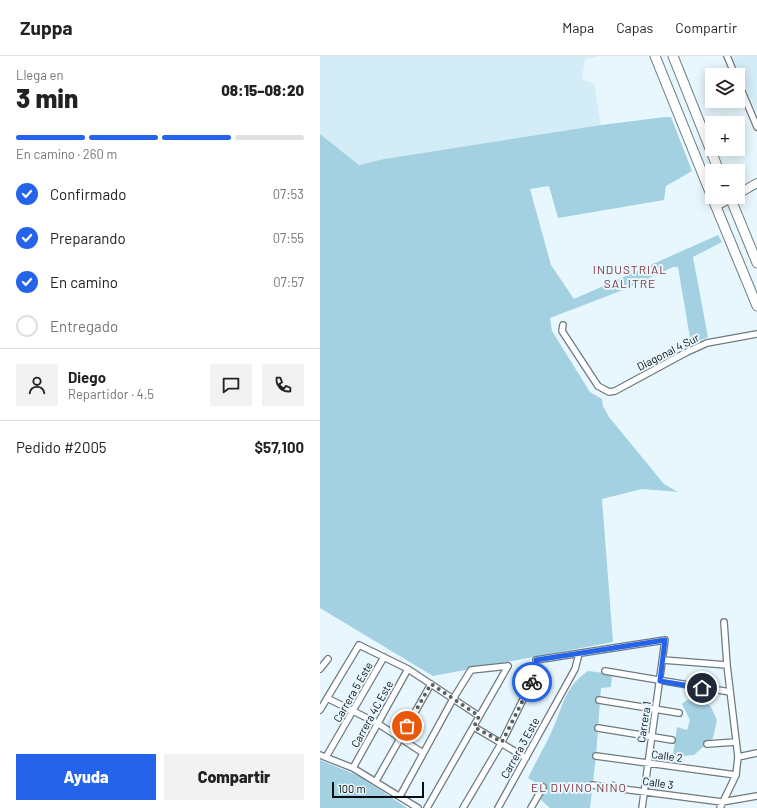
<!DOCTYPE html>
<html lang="es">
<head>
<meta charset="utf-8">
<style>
	body { margin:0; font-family:Barlow,sans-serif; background:#f2f2f2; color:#222; height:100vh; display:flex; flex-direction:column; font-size:15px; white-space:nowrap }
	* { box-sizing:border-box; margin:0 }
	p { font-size:13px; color:#767676 }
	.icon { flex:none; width:22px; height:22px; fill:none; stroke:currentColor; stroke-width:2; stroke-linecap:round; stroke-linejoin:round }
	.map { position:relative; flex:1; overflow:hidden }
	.details { display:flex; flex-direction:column; background:#fff; width:320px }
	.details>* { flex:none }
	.tools { position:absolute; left:385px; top:12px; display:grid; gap:8px }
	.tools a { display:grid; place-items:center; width:40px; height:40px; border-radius:0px; background:#fff; box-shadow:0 2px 10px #0003; font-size:20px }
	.scale { position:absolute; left:12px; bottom:10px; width:92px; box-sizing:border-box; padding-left:4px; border:2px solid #080d0f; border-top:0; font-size:11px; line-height:14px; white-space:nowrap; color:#080d0f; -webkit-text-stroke:3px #e7f7fd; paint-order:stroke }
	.pin { position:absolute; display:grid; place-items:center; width:34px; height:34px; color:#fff; margin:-17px; border:2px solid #fff; border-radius:50%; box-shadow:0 1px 4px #0007 }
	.courier { position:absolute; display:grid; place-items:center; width:40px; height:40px; margin:-20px; border:3px solid #2563eb; border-radius:50%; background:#fff; color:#222; box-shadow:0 1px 5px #0007 }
	.head em { font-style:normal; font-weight:800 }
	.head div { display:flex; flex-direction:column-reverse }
	.head { display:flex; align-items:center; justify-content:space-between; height:68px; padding:0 16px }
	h1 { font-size:26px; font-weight:800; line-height:30px }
	.bar { display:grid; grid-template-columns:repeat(4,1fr); gap:6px 4px; align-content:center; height:48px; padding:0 16px }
	.bar i { height:5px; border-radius:3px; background:#e0e0e0 }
	.bar .current { background:#2563eb }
	.bar p { grid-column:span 4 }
	.line { display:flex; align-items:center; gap:10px; padding:0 16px; border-top:1px solid #e0e0e0 }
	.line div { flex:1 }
	.round { display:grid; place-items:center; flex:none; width:42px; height:42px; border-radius:0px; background:#f2f2f2 }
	ol { padding:0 16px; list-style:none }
	li { display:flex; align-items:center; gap:12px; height:44px }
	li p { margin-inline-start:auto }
	li .icon { padding:4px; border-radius:50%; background:#2563eb; color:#fff; stroke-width:4 }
	li:last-child { color:#767676 }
	li i { width:22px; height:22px; border:2px solid #e0e0e0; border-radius:50% }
	.button { display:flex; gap:8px; margin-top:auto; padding:8px 16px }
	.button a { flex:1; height:46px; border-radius:0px; background:#2563eb; color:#fff; font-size:16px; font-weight:800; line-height:46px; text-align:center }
	.button a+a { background:#f2f2f2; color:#222 }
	header { display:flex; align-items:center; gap:24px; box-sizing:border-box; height:56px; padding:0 20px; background:#fff; border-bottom:1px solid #e0e0e0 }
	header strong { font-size:19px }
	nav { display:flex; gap:22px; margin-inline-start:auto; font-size:14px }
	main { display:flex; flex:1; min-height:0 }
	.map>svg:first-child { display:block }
</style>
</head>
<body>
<header>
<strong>Zuppa</strong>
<nav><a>Mapa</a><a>Capas</a><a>Compartir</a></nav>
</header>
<main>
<section class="details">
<div class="head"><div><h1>3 min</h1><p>Llega en</p></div><em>08:15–08:20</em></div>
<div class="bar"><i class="current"></i><i class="current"></i><i class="current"></i><i></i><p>En camino · 260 m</p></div>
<ol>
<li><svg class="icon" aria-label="check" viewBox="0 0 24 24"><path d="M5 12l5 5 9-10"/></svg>Confirmado<p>07:53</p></li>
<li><svg class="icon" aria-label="check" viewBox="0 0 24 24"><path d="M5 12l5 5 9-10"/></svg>Preparando<p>07:55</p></li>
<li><svg class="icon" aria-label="check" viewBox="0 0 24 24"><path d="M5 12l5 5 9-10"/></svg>En camino<p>07:57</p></li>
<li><i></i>Entregado</li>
</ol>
<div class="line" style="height:72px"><a class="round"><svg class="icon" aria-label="person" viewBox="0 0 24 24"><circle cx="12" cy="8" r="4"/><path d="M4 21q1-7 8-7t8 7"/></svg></a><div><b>Diego</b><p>Repartidor · 4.5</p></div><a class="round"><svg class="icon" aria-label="chat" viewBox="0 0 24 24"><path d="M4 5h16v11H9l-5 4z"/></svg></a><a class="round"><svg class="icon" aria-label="phone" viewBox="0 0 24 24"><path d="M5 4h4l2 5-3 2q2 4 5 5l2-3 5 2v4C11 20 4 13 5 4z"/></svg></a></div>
<div class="line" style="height:52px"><div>Pedido #2005</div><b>$57,100</b></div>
<div class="button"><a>Ayuda</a><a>Compartir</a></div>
</section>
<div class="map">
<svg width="437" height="752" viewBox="0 0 437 752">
	<rect width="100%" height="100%" fill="#e7f7fd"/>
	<path fill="#d4ecf5" d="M0 0H280L265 3 262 23 274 28 281 69 64 103 39 109 0 78Z
		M412 0H437V57Z"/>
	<path fill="#a4d1e1" d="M345 61H351L372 115 346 130 344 144 238 162 229 130 210 133 231 209 254 243 398 179 402 186 373 201 388 281 371 288 358 211H353L303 234 230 262 232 275 270 336 282 343 283 350 289 361 344 428 358 436 322 433 282 443 293 586 113 620 0 552V78L39 109 64 103 281 69Z
		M268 615 292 618 291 631 281 632 276 700 270 752H230L221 744 223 731 208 722C215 707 224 692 231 677 243 652 243 632 268 615Z
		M367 644 390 649 397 664 393 682 374 699 364 700 361 708 352 706 357 671 367 674 370 664 362 648Z
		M0 704 39 720 87 752H0Z"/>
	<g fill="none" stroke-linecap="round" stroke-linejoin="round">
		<g stroke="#6d7b80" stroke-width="8">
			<path id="minor" d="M407 0 415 19
				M418 26 437 71
				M243 269 242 275 278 330 289 336 295 335 367 296 387 287 437 278
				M343 604 407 609
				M0 613 8 603
				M285 615 410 636
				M7 642 57 667 103 697
				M279 644 359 657
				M0 654 39 589 88 613 159 660
				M154 671 206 702
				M278 672 352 684
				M387 688 416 686
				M0 699 33 712 98 752
				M276 700 416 719
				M6 701 64 601
				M418 701 437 697
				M33 712 88 613
				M56 725 111 628
				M272 729 402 746 437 740
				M80 740 133 643 151 614 188 610
				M107 752 188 610
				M143 752 182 686 217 615 216 604 345 584 322 752
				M178 752 255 613 259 598
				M211 752 223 731
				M400 752 416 719 418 701 407 609 404 566"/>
		</g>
		<g stroke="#6d7b80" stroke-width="10">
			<path id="secondary" d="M418 138 437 127
				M396 150 413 141"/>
		</g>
		<g stroke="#6d7b80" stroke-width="11">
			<path id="trunk" d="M335 0 392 141
				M353 0 399 115
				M392 141 437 250
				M410 141 437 207"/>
		</g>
		<use href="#minor" stroke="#fff" stroke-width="5.5"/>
		<use href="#secondary" stroke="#fff" stroke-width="8"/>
		<use href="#trunk" stroke="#fff" stroke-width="9"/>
	</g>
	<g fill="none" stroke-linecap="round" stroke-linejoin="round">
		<path stroke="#565f62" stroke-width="4" stroke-dasharray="0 7.2" d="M87 670 111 628 159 660 154 671 182 686 212 626"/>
		<path stroke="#2563eb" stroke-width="5" d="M212 626 217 615 216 604 345 584 340 625 382 632"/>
	</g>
	<g text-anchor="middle" stroke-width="4" stroke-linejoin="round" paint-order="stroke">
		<g font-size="11" fill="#080d0f" stroke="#e7f7fd">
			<text transform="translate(348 296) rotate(-27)" y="4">Diagonal 4 Sur</text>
			<text transform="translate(33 636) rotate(-60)" y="4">Carrera 5 Este</text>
			<text transform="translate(52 658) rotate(-61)" y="4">Carrera 4C Este</text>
			<text transform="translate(324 666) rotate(-81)" y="4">Carrera 1</text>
			<text transform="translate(200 692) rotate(-61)" y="4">Carrera 3 Este</text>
			<text transform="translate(347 700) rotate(7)" y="4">Calle 2</text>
			<text transform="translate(338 727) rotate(8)" y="4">Calle 3</text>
		</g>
		<g font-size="12" letter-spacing="1" fill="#813942" stroke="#e7f7fd">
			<text x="310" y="218">INDUSTRIAL<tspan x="310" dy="14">SALITRE</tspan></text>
			<text x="259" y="736">EL DIVINO NIÑO</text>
		</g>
	</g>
</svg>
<div class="tools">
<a><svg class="icon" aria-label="layers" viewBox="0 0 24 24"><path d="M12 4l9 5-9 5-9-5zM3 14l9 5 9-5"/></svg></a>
<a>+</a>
<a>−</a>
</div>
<div class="scale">100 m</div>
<div class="pin" style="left:87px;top:670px;background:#ea580c"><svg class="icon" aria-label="bag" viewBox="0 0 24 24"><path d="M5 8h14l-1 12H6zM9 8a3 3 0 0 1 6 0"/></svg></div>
<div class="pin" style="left:382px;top:632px;background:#1f2937"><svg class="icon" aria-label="home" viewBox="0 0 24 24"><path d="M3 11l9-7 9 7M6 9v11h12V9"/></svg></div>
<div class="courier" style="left:212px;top:626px"><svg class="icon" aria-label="bike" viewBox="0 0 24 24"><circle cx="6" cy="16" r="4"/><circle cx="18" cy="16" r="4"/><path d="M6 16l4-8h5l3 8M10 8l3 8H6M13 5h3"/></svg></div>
</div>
</main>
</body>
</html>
